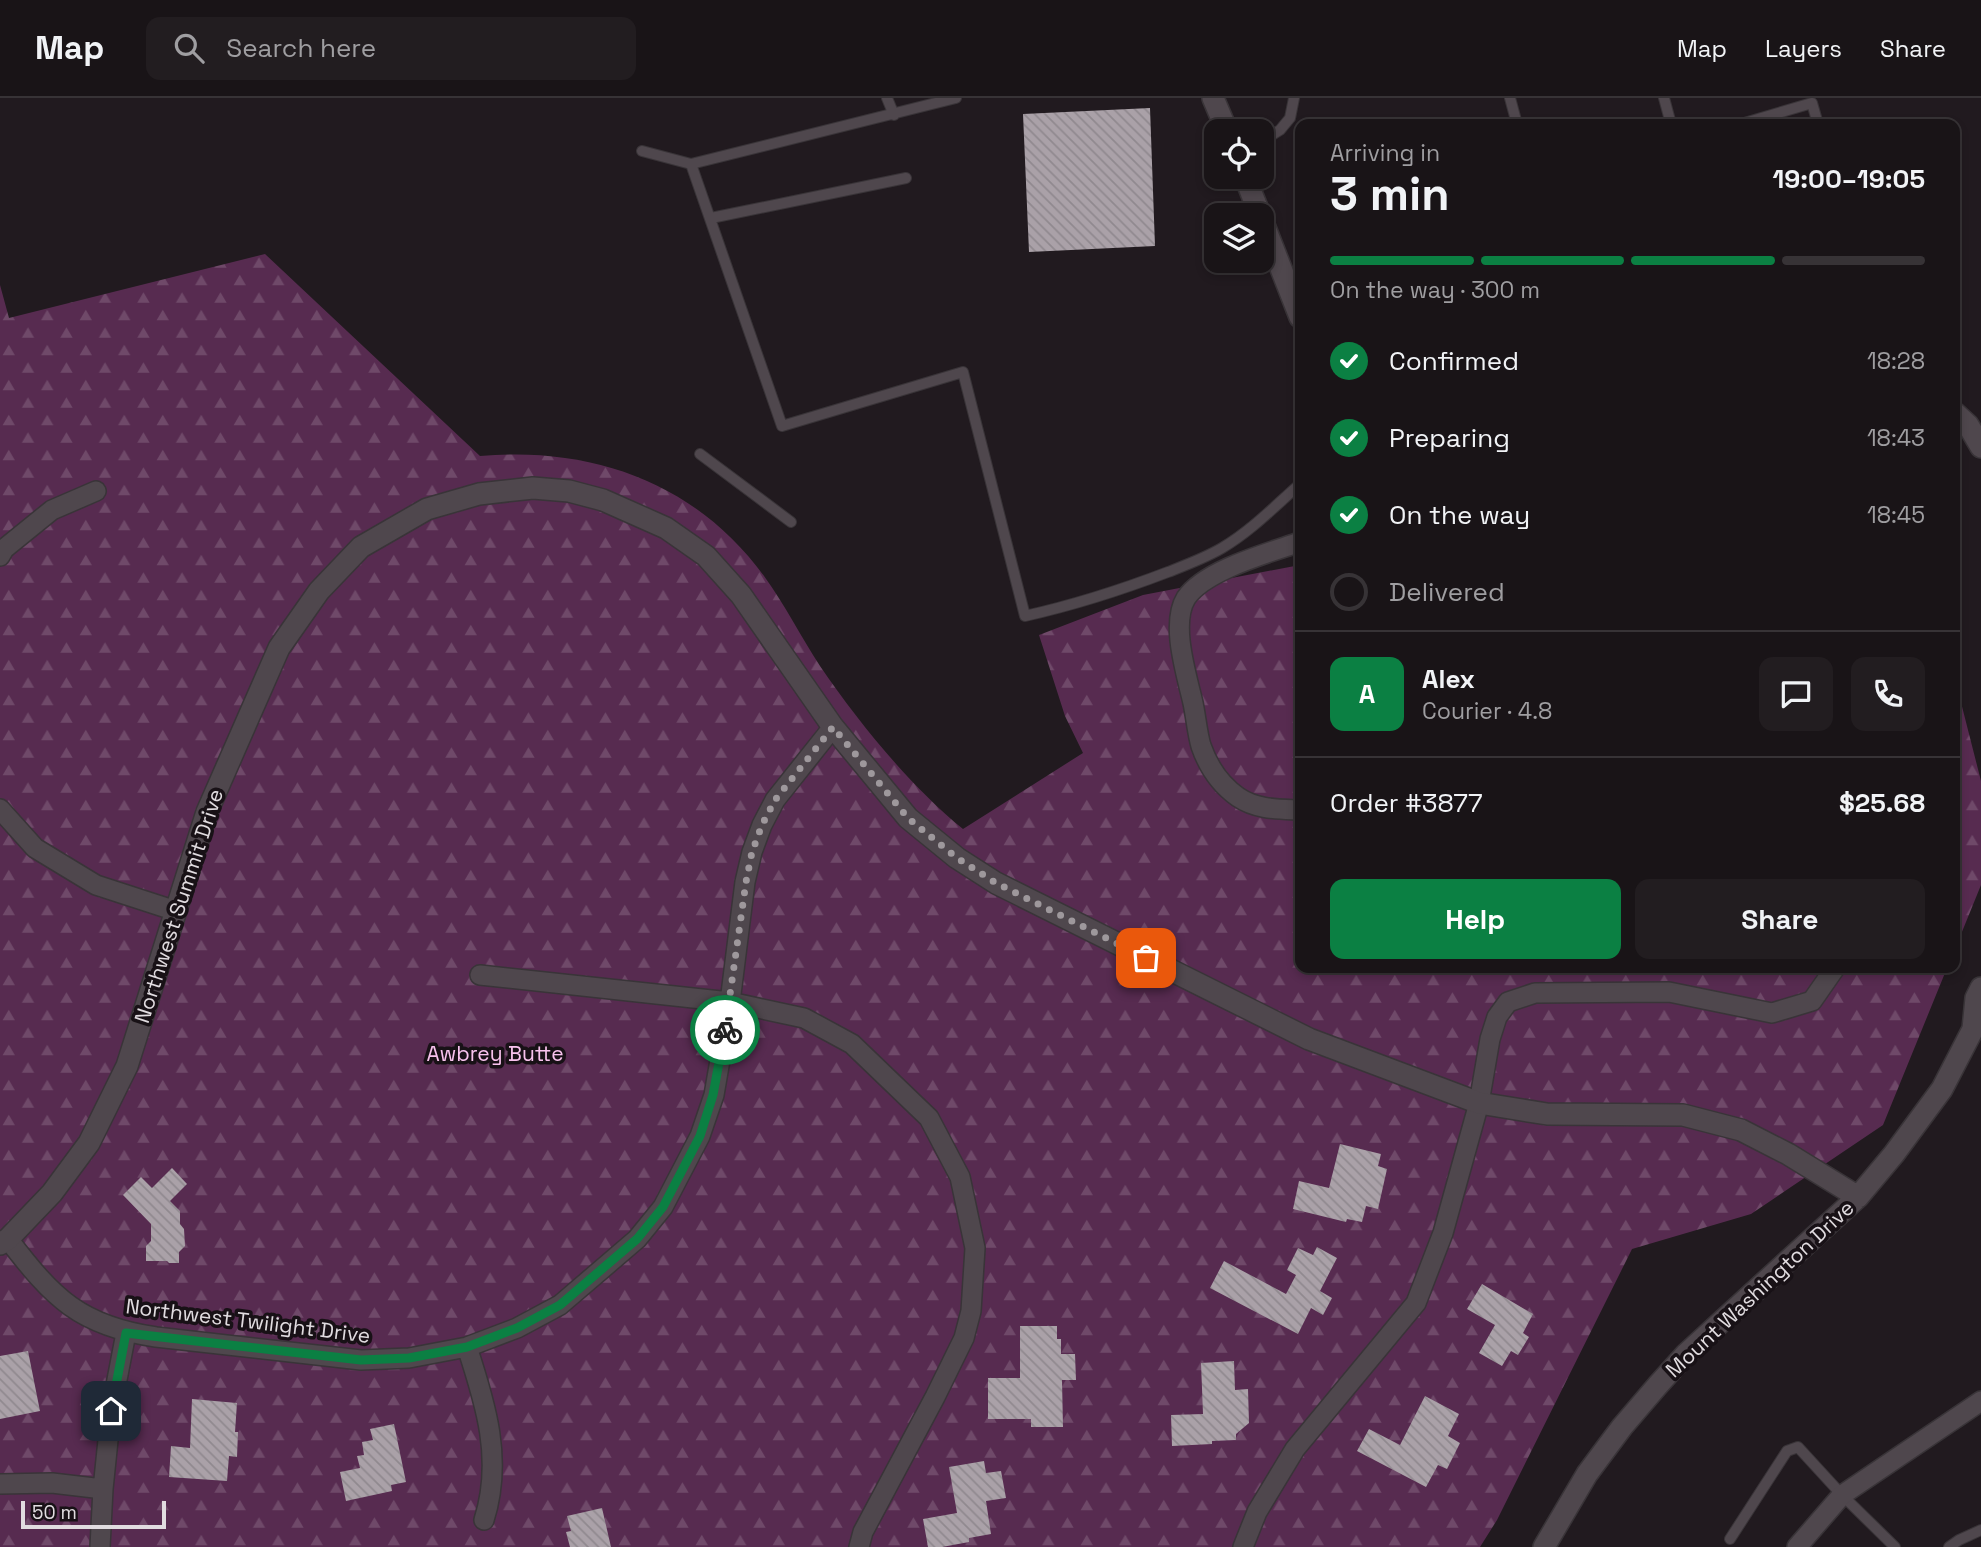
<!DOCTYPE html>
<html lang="en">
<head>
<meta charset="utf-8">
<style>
	body { margin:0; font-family:"Space Grotesk",sans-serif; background:#221d20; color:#f1f3f6; height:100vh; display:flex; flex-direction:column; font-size:26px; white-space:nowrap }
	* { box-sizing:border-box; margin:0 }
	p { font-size:23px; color:#9f9ea1 }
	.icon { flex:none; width:38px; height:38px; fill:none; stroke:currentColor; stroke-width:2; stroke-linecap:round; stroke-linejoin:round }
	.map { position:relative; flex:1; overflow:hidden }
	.panel { position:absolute; left:1295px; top:21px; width:665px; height:854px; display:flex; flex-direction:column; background:#191417; border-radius:14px; box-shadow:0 4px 10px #0003,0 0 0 2px #373336 }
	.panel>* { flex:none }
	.tools { position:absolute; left:1204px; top:21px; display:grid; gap:14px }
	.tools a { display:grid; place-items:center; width:70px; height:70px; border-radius:14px; background:#191417; box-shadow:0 4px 10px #0003,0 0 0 2px #373336; font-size:35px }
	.scale { position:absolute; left:21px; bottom:18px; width:145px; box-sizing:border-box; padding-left:7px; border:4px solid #e1dce0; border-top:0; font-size:19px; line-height:24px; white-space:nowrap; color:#e1dce0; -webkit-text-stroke:5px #181116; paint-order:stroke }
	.pin { position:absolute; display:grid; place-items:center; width:60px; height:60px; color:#fff; margin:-30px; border-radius:14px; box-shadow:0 4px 10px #0006 }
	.courier { position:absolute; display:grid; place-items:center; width:70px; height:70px; margin:-35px; border:5px solid #0b8043; border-radius:50%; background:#fff; color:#222; box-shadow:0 2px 9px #0007 }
	.overview em { font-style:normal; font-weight:700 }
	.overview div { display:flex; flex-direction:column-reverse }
	.overview { display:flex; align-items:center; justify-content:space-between; height:119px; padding:0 35px }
	h1 { font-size:46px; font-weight:700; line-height:52px }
	.bar { display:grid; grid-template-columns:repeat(4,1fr); gap:10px 7px; align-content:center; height:84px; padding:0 35px }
	.bar i { height:9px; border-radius:5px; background:#373336 }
	.bar .current { background:#0b8043 }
	.bar p { grid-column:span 4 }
	.line { display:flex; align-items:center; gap:18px; padding:0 35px; border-top:2px solid #373336 }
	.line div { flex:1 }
	.round { display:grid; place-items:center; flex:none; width:74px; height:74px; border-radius:14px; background:#221d20 }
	ol { padding:0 35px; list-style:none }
	li { display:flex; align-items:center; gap:21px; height:77px }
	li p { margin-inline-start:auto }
	li .icon { padding:7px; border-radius:50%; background:#0b8043; color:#fff; stroke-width:4 }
	li:last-child { color:#9f9ea1 }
	li i { width:38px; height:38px; border:4px solid #373336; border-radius:50% }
	.action { display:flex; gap:14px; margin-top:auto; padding:14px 35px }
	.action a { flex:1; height:80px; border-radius:14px; background:#0b8043; color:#fff; font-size:28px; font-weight:700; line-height:80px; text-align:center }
	.action a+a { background:#221d20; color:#f1f3f6 }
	header { display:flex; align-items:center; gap:42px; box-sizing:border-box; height:98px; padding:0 35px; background:#191417; border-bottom:2px solid #373336 }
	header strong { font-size:33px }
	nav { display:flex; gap:38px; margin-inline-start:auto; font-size:24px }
	.search { width:490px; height:63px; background:#221d20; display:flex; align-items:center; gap:18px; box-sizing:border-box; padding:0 24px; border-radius:14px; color:#9f9ea1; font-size:26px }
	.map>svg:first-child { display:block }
</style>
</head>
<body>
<header>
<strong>Map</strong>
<div class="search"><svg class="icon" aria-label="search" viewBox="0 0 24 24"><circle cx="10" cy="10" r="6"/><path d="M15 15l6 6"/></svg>Search here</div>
<nav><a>Map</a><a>Layers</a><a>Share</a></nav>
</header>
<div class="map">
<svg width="1981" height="1449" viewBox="0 0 1981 1449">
	<defs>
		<pattern id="forest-firs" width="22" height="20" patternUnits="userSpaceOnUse" patternTransform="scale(1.75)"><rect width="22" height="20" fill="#572b50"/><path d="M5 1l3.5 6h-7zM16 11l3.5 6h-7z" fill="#6f4969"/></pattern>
		<pattern id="building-back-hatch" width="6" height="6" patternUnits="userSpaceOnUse" patternTransform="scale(1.75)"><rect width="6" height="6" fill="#aaa1a8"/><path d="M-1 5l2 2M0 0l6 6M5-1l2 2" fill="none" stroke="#90898f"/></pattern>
	</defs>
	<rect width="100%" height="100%" fill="#211a1f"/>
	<path fill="url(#forest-firs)" d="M265 156 480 358C593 348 696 385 764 478 785 507 801 539 820 568 859 625 910 688 963 731L1083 655 1065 618 1039 537 1143 497 1300 467V870H1947L1883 1027 1751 1116 1632 1151 1497 1422 1480 1449H0V187L9 220Z
		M1955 581 1981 683V787L1955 851Z"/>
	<path fill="url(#building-back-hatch)" d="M1150 10 1155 148 1029 154 1023 16Z
		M1340 1046 1381 1056 1378 1068 1387 1071 1378 1111 1366 1108 1362 1124 1347 1121 1346 1124 1293 1111 1299 1083 1329 1090Z
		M172 1070 187 1086 170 1103 180 1113V1126L184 1131 185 1148 179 1154V1165H169L167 1163H146V1148L151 1143V1126L123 1097 141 1079 152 1090Z
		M1317 1149 1337 1160 1320 1193 1332 1200 1323 1217 1311 1210 1298 1236 1210 1190 1224 1163 1286 1196 1296 1177 1287 1172 1298 1150 1313 1157Z
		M1482 1186 1533 1216 1523 1235 1529 1239 1518 1257 1511 1253 1502 1268 1479 1255 1495 1227 1467 1211Z
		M1020 1228H1057V1241H1061V1256H1075L1076 1282H1062L1063 1329H1031V1321H988V1280H1020Z
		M28 1253 40 1313 0 1321V1258Z
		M1234 1263 1235 1292 1248 1291 1249 1325 1236 1336V1342L1212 1343V1346L1172 1348 1171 1317 1203 1316 1201 1265Z
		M1425 1298 1459 1316 1448 1338 1460 1345 1447 1371 1438 1367 1426 1389 1357 1353 1369 1331 1400 1347Z
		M192 1301 237 1305 235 1334H238L237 1359 229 1358 227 1383 169 1379 171 1348 190 1350Z
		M394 1326 406 1384 391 1387 392 1393 346 1403 340 1374 360 1370 357 1358 364 1357 362 1344 373 1342 370 1331Z
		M984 1363 986 1375 1001 1373 1006 1400 986 1403 991 1436 969 1440V1444L942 1449H928L923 1421 957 1415 949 1369Z
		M602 1410 611 1449H570L566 1434 571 1433 567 1418Z"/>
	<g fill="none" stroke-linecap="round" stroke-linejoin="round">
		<g stroke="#393438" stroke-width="12">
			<path id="lane" d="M887 0 894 17
				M956 0 691 66 782 328 963 274 1025 518C1074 507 1121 492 1168 474 1186 467 1205 460 1222 450 1251 433 1275 408 1300 386
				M1510 0 1517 26
				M1664 0 1671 26
				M1741 26 1812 5 1818 26
				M1262 43 1280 32 1290 20 1294 0
				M642 53 691 66
				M711 120 906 80
				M700 356 791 424
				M1730 1441 1787 1353 1798 1349 1842 1397 1895 1449
				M1949 1449 1959 1442 1981 1432"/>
		</g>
		<g stroke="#393438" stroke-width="22">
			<path id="street" d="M1300 444C1268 455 1205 472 1186 500 1170 526 1187 578 1193 605 1196 619 1197 634 1201 648 1208 668 1221 687 1238 699 1257 712 1279 711 1300 712
				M0 458 4 451 52 412 96 393
				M0 711 35 750 96 787 176 813
				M480 877 730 904 804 920 852 946 929 1020 960 1079 975 1150 971 1213 964 1240 935 1299 863 1434 859 1449
				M8 1141C53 1200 80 1228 156 1239L361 1262 409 1260 467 1249 517 1230 560 1207 637 1141 663 1109 700 1038 714 997 730 904 745 784 752 754 762 727 775 702 833 629
				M467 1249C486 1307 503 1362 484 1422
				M0 1386 52 1385 103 1391
				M100 1449 103 1391 111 1313 126 1235
				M1243 1449 1257 1414 1295 1351 1416 1205 1443 1135 1479 1005 1490 941 1497 919 1508 904 1535 895 1669 894 1772 915 1812 903 1835 870
				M1797 1449 1842 1397 1981 1303"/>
		</g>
		<g stroke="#393438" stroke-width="24">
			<path id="secondary" d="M1213 0 1227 33
				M1245 79 1260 117
				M1262 122 1300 219
				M1955 315 1968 327 1981 349
				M1973 931 1976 900 1981 890
				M0 1146 8 1141 52 1095 89 1045 127 968 207 714 279 550 319 493 361 449 427 411 479 396 533 390 569 393 603 402 666 430 706 458 741 497 833 629 908 720 957 760 996 785 1309 941 1479 1005 1547 1016 1683 1017 1741 1032 1788 1056 1858 1099
				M1544 1449 1587 1376 1622 1329 1658 1287 1686 1256 1858 1099 1894 1056 1942 991 1973 931 1981 923"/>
		</g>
		<use href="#lane" stroke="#4f474d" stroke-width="10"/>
		<use href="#street" stroke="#4f474d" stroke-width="19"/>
		<use href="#secondary" stroke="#4f474d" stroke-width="21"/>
	</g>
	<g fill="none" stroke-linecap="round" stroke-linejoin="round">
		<path stroke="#9e989c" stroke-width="7" stroke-dasharray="0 12.6" d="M725 932 746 784 752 754 762 727 775 702 833 629 908 720 957 760 996 785 1146 860"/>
		<path stroke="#0b8043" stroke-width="9" d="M111 1313 126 1235 361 1262 409 1260 467 1249 517 1230 560 1207 637 1141 663 1109 700 1038 713 997 725 932"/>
	</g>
	<g text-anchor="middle" stroke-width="7" stroke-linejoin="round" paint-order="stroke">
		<g font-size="21" fill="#e1dce0" stroke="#181116">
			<text transform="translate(179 808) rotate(-72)" y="7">Northwest Summit Drive</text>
			<text transform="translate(1760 1191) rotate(-43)" y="7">Mount Washington Drive</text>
			<text transform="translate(248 1223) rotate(7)" y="7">Northwest Twilight Drive</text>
		</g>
		<g font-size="21" fill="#f9c3ee" stroke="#181116">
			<text x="495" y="963">Awbrey Butte</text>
		</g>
	</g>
</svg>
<div class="tools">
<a><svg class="icon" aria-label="locate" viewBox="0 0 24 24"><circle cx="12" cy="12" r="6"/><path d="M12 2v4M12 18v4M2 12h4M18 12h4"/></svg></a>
<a><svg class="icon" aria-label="layers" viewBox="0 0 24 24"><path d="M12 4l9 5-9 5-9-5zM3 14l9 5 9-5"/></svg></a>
</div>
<div class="scale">50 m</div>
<div class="pin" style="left:1146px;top:860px;background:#ea580c"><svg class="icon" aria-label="bag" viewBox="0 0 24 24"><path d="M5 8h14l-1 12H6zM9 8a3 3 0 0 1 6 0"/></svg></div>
<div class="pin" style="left:111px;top:1313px;background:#1f2937"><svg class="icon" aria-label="home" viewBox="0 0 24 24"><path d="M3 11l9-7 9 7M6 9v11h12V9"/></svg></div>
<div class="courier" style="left:725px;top:932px"><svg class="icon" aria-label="bike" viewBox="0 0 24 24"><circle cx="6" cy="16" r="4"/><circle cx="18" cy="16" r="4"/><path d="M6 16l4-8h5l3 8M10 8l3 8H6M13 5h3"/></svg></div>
<section class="panel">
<div class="overview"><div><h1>3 min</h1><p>Arriving in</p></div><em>19:00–19:05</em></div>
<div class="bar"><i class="current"></i><i class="current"></i><i class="current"></i><i></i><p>On the way · 300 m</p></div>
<ol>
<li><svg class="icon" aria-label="check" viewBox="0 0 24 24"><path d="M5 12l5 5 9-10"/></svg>Confirmed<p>18:28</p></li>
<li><svg class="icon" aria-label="check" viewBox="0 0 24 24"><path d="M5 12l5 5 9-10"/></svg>Preparing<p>18:43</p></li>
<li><svg class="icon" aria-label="check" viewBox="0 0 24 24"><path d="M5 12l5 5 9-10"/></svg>On the way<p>18:45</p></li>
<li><i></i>Delivered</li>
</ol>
<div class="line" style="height:126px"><b class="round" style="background:#0b8043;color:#fff">A</b><div><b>Alex</b><p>Courier · 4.8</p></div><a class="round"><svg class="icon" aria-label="chat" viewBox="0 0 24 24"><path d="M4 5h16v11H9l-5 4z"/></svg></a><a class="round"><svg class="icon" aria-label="phone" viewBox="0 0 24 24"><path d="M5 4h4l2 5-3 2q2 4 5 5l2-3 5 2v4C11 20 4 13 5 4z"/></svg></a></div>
<div class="line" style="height:91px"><div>Order #3877</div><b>$25.68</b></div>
<div class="action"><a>Help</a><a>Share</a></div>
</section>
</div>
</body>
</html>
